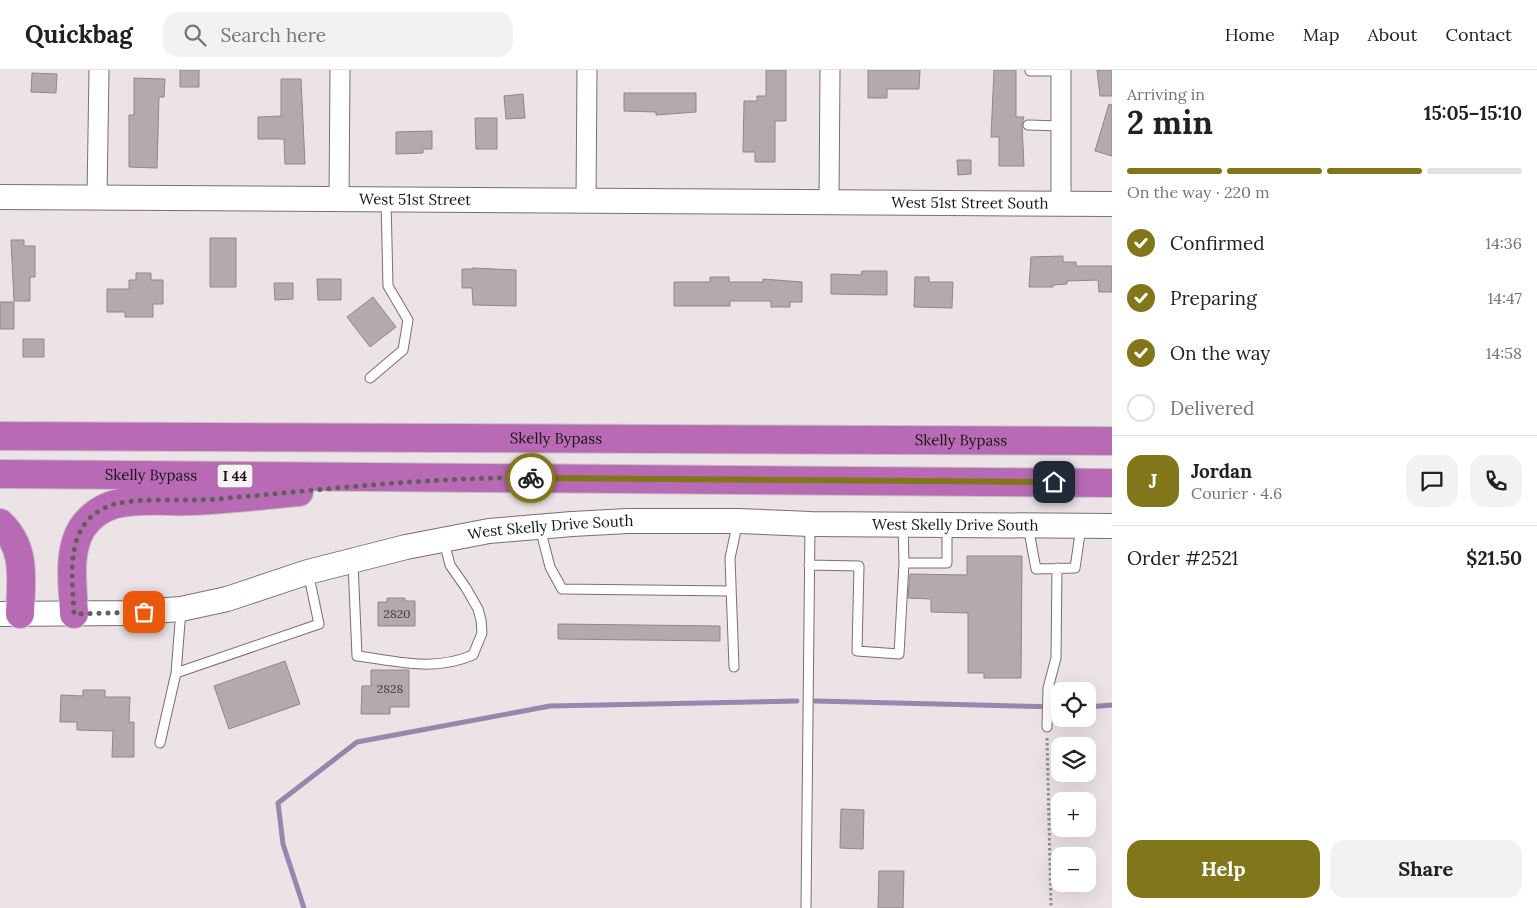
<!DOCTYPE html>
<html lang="en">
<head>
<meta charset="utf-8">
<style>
	body { margin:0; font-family:Lora,serif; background:#f2f2f2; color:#202124; height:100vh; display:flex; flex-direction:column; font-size:19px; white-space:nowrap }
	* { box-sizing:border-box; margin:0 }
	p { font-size:16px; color:#757577 }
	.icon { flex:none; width:28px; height:28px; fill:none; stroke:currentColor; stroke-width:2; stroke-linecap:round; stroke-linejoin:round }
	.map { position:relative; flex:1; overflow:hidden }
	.side { display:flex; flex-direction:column; background:#fff; width:425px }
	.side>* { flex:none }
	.buttons { position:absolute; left:1051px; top:612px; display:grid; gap:10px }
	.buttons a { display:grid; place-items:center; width:45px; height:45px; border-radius:10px; background:#fff; box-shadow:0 5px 20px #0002; font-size:25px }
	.pin { position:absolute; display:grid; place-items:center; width:42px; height:42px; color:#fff; margin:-21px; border-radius:10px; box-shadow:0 2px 8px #0006 }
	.courier { position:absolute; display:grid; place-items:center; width:50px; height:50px; margin:-25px; border:4px solid #81761a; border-radius:50%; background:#fff; color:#222; box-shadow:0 1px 6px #0007 }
	.head em { font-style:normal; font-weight:800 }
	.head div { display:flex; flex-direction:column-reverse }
	.head { display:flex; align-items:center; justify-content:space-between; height:85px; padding:0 15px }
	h1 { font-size:32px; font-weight:800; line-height:38px }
	.bar { display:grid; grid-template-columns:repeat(4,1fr); gap:8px 5px; align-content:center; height:60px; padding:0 15px }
	.bar i { height:6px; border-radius:4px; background:#e0e0e0 }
	.bar .selected { background:#81761a }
	.bar p { grid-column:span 4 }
	.line { display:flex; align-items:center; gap:12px; padding:0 15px; border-top:1px solid #e0e0e0 }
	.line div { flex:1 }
	.round { display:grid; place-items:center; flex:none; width:52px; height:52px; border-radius:15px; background:#f2f2f2 }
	ol { padding:0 15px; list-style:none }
	li { display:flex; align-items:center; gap:15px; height:55px }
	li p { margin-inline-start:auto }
	li .icon { padding:5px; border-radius:50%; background:#81761a; color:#fff; stroke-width:4 }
	li:last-child { color:#757577 }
	li i { width:28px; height:28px; border:2px solid #e0e0e0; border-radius:50% }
	.action { display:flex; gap:10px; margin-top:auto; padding:10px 15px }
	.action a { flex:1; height:58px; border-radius:15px; background:#81761a; color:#fff; font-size:20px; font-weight:800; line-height:58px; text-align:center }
	.action a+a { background:#f2f2f2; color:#202124 }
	header { display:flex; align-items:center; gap:30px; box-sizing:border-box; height:70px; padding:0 25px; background:#fff; border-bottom:1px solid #e0e0e0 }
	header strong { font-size:24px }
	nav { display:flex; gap:28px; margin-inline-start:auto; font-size:18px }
	.search { width:350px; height:45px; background:#f2f2f2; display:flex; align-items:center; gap:12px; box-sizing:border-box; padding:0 18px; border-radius:15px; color:#757577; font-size:19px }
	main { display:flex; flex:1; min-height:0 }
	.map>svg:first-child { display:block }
</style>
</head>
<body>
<header>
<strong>Quickbag</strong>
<div class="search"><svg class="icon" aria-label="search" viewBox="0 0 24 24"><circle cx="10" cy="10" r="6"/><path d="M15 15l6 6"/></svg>Search here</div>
<nav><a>Home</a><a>Map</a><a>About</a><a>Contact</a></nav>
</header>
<main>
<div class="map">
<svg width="1112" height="838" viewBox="0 0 1112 838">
	<rect width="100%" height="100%" fill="#ece3e7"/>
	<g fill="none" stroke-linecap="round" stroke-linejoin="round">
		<path stroke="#9887ac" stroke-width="5" d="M815 631 1060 637
			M1088 637 1112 635
			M304 838 283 774 278 733 357 672 550 636 797 631"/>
	</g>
	<path fill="#b4aaab" stroke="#908787" d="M180 0H199V17H180Z
		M766 0H786V51H775V92H755V82H743L744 31H757V26H766Z
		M868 0H920L919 19H887V28H868Z
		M994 0H1016V47H1024L1022 55 1024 96H999V67H991Z
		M1097 0H1112V26H1100Z
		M32 3 57 4 56 23 31 22Z
		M134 8 165 9 164 27H159L157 98 129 97V45H134Z
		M281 9H301L305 94H285L284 69H258V47L281 46Z
		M624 23H696V42L656 45V42L624 41Z
		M523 24 525 48 506 49 504 26Z
		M1109 34 1112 35V86L1095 81Z
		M475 48H497V79H476Z
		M432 61V79H423V83L396 84V62Z
		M957 90H971V104L958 105Z
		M210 168H236V217H210Z
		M11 170H24V176H35V207H30V231H14Z
		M1063 186V192H1076V196H1112V222H1099L1098 210 1067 211V214L1053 215V217H1029L1031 187Z
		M472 198 516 200V236L473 235 472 218H462V199H472Z
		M862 201H887V225L831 224V204L861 205Z
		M136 203H151V210H163V234H153V247H125V242H107V219H129V210H136Z
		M710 207H729V212H763V209L802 212V232H790V237H771V231H730V236H674V212H710Z
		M915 207H929V212H953L952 238 914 237Z
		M317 209H341V230H318Z
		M274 213H293V229L275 230Z
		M373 227 396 257 370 277 347 247Z
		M0 232H14V259H0Z
		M23 269H44V287H23Z
		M967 486H1022L1021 608H984V603H968V543L931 542V529L908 528 910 504 967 505Z
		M387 528H405V531H415V556H378V532H387Z
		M558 554 720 556V571L558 569Z
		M285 591 300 634 229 659 214 616Z
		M371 600H409V637H390V644H361L362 616H371Z
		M83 620H105V627H130L129 652H134V687H112L113 661 77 660V652H60L61 625 83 626Z
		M841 739 864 740 863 779 840 778Z
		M879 801H904L903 838H878Z"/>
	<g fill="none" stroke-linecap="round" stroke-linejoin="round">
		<g stroke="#786f73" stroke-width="11">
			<path id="service" d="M1030 1H1061
				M1028 55 1061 56
				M370 308 403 280 408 250 388 216 386 130
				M903 455 904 493H947V455
				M1028 456 1036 499 1075 498 1081 457
				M540 458 550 497 562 519 731 521
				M353 493 357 586C398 591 433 602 473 585L482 563 481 550 478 539 466 518 450 495 444 471
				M809 495 859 496 857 581 899 584 904 493
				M734 597 730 488 738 451
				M176 603 319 554 308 502
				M1047 657 1048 618 1056 588 1057 498
				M160 673 176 603 181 540
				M806 838 810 455"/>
		</g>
		<g stroke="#786f73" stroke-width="21">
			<path id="minor" d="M1061 0V133
				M97 128 99 0
				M339 130 340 0
				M586 131 587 0
				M829 132 830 0"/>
		</g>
		<g stroke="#786f73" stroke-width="26">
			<g id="tertiary">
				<path id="s1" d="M0 127 1112 134"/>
				<path id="s2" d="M0 544 126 543 181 539 227 529 308 502 406 477 489 461 572 454 628 451H738L810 454 1112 456"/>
			</g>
		</g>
		<g stroke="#c3c2c2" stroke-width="30">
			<g id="motorway">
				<path id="s3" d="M0 366 1112 371"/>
				<path id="s4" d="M0 404 1112 413"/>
				<path d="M0 453C27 478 21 511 20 544"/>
				<path d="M74 544C73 516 67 482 82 458 90 446 103 437 116 434 141 428 167 432 192 431 228 430 264 425 299 422"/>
			</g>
		</g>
		<path stroke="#958f92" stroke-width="3" stroke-dasharray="2.5 2.5" stroke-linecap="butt" d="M1047 668 1051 836"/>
		<use href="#service" stroke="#fff" stroke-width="9"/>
		<use href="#minor" stroke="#fff" stroke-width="19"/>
		<use href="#tertiary" stroke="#fff" stroke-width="24"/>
		<use href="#motorway" stroke="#b86ab5" stroke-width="28"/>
	</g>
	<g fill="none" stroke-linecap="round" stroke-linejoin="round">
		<path stroke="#625d5f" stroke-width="5" stroke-dasharray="0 9" d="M144 542 74 544C73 513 65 470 92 446 98 441 107 436 115 434 142 427 187 432 217 429 322 420 426 407 531 408"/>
		<path stroke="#81761a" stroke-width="6" d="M531 408 1054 412"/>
	</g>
	<g text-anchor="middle" stroke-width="4.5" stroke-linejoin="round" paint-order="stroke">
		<g font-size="12" fill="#3f3a3b">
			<text x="397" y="548">2820</text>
			<text x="390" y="623">2828</text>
		</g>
		<rect fill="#f9f0f4" stroke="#5c5759" stroke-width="1" x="217.5" y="394.5" width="35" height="23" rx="4"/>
		<g font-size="14" font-weight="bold" fill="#181516">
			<text x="235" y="411">I 44</text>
		</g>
		<g font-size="15" fill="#181516" stroke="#f9f0f4">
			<text dy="5" stroke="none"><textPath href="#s1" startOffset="415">West 51st Street</textPath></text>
			<text dy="5" stroke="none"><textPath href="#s1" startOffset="970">West 51st Street South</textPath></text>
			<text dy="5" stroke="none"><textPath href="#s3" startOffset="556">Skelly Bypass</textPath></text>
			<text dy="5" stroke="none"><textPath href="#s3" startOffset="961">Skelly Bypass</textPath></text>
			<text dy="5" stroke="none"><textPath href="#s4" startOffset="151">Skelly Bypass</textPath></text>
			<text dy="5" stroke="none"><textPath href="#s2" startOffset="966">West Skelly Drive South</textPath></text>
			<text dy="5" stroke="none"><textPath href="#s2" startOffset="561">West Skelly Drive South</textPath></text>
		</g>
	</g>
</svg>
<div class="buttons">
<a><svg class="icon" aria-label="locate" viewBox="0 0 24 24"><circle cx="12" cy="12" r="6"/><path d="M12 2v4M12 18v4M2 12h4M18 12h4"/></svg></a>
<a><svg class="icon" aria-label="layers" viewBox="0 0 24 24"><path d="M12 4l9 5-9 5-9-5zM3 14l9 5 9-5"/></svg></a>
<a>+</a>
<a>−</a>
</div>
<div class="pin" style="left:144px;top:542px;background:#ea580c"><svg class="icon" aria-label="bag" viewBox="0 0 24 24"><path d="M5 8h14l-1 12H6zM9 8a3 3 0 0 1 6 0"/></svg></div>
<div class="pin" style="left:1054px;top:412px;background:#1f2937"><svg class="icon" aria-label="home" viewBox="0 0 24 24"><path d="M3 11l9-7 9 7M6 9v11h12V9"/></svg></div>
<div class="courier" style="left:531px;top:408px"><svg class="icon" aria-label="bike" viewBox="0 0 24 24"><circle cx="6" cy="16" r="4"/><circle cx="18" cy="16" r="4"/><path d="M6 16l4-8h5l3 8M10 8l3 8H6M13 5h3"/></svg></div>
</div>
<section class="side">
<div class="head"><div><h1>2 min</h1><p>Arriving in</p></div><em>15:05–15:10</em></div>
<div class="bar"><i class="selected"></i><i class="selected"></i><i class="selected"></i><i></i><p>On the way · 220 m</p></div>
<ol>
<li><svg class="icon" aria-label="check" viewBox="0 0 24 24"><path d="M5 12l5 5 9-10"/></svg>Confirmed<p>14:36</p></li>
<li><svg class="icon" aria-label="check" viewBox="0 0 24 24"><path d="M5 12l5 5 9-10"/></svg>Preparing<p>14:47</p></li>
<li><svg class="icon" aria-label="check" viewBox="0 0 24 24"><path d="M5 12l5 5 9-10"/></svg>On the way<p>14:58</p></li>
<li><i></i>Delivered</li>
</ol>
<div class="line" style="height:90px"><b class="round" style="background:#81761a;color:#fff">J</b><div><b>Jordan</b><p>Courier · 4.6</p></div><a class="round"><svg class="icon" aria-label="chat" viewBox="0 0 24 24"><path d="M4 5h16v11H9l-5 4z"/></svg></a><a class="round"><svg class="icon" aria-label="phone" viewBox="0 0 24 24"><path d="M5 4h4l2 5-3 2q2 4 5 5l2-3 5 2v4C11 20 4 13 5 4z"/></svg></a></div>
<div class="line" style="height:65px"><div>Order #2521</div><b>$21.50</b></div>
<div class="action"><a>Help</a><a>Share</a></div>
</section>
</main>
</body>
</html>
